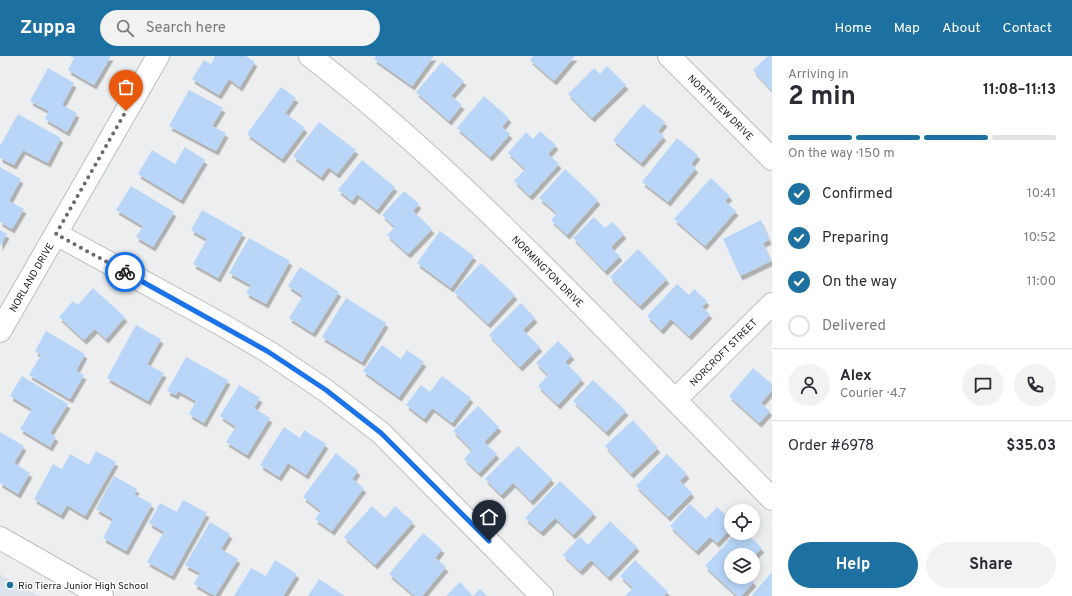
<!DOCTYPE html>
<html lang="en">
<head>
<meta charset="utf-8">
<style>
	body { margin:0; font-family:Overpass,sans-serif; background:#f2f2f3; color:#2b2b33; height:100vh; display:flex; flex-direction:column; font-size:15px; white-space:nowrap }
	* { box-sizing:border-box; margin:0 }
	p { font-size:13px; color:#7c7c81 }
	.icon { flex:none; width:22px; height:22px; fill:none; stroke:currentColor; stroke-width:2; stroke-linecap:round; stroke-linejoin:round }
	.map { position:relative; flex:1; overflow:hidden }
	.panel { display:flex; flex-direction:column; background:#fff; width:300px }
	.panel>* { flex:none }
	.tools { position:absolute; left:724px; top:448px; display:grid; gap:8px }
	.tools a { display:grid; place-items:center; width:36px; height:36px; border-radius:50%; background:#fff; box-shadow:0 2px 10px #0003; font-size:20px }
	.pin { position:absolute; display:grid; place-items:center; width:34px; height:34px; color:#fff; margin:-41px -17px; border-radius:50% 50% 50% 0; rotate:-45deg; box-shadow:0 0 4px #0007 }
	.pin .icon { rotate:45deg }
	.courier { position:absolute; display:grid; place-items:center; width:40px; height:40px; margin:-20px; border:3px solid #1a73e8; border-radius:50%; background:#fff; color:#222; box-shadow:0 1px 5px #0007 }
	.overview em { font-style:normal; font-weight:700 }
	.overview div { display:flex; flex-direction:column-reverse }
	.overview { display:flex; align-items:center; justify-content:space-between; height:68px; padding:0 16px }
	h1 { font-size:26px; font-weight:700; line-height:30px }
	.bar { display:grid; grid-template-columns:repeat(4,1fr); gap:6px 4px; align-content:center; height:48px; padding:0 16px }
	.bar i { height:5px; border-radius:3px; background:#e1e1e2 }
	.bar .on { background:#1c71a1 }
	.bar p { grid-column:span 4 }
	.line { display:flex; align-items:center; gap:10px; padding:0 16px; border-top:1px solid #e1e1e2 }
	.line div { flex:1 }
	.round { display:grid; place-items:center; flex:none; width:42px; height:42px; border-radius:21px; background:#f2f2f3 }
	ol { padding:0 16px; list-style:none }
	li { display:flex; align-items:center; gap:12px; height:44px }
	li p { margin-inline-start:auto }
	li .icon { padding:4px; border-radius:50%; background:#1c71a1; color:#fff; stroke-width:4 }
	li:last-child { color:#7c7c81 }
	li i { width:22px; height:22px; border:2px solid #e1e1e2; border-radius:50% }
	.cta { display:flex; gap:8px; margin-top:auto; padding:8px 16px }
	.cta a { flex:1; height:46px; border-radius:24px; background:#1c71a1; color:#fff; font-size:16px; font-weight:700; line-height:46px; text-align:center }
	.cta a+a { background:#f2f2f3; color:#2b2b33 }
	header { display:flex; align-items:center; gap:24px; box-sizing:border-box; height:56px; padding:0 20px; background:#1c71a1; color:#fff }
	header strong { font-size:19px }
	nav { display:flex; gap:22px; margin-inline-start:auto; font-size:14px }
	.search { width:280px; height:36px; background:#f2f2f3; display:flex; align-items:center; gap:10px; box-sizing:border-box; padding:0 14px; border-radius:22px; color:#7c7c81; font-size:15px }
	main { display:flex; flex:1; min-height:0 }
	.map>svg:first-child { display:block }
</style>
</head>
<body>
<header>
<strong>Zuppa</strong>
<div class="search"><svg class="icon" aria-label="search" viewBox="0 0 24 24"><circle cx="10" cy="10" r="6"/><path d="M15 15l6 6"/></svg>Search here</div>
<nav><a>Home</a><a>Map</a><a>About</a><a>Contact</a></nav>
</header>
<main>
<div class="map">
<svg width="772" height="540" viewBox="0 0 772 540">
	<defs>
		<filter id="shadow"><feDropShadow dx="2.5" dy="4.5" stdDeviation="0" flood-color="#0004"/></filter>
	</defs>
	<rect width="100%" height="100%" fill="#edeeef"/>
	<path fill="#dde3eb" d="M0 518 39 540H0Z"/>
	<path fill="#b9d6f8" filter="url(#shadow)" d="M71 0H111L94 29 68 14 74 2Z
		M215 0H246L255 6 240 31 229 23 219 39 192 23 204 4 211 8Z
		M376 0H434L412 30 374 3Z
		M533 0H575L554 25 530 4Z
		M768 0H772V35L753 14Z
		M442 6 464 25 451 40 462 49 449 65 416 36Z
		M607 10 626 29 592 62 568 38 594 12 600 18Z
		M48 12 74 27 62 49 77 57 67 76 45 63 49 55 30 45Z
		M281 31 296 42 285 57 305 72 282 103 247 78Z
		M189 34 223 52 212 70 226 77 216 95 169 70Z
		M484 40 509 62 502 71 510 78 490 101 457 72Z
		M643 48 665 66 658 75 664 80 641 107 613 84Z
		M18 58 61 82 48 107 23 94 14 109 0 102V90Z
		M319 66 356 94 337 118 328 111 321 121 293 100Z
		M540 75 556 89 548 98 559 108 530 140 514 125 525 113 508 97 526 76 533 83Z
		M677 82 698 99 691 108 696 112 668 146 642 126Z
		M185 91 205 104 181 144 138 118 152 94 175 108Z
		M362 104 395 131 377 154 357 138 352 145 338 134Z
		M0 111 21 123 9 145 24 153 12 173 0 166Z
		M565 113 598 144 567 179 551 164 557 157 539 142Z
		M711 122 730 140 725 145 736 155 705 190 674 163Z
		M131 130 174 156 153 191 136 181 143 170 116 154Z
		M404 135 419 148 413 155 432 173 408 198 387 179 395 171 382 159Z
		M202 154 243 177 218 222 193 208 207 183 191 174Z
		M594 161 605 172 612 166 624 178 611 191 620 200 605 215 573 182Z
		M761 164 769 184 763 187 771 205 740 220 723 183Z
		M0 174 7 178 0 190Z
		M440 175 474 200 451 232 417 207Z
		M249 182 290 205 266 248 246 237 251 229 229 217Z
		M638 193 667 223 640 250 610 221Z
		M481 207 515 239 488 268 454 236Z
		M300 211 339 236 313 277 289 262 303 240 288 230Z
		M677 228 689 239 694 233 707 245 702 251 710 258 689 280 671 263 661 274 647 260Z
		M93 232 125 261 106 283 95 273 84 284 59 261 73 245 78 249Z
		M346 242 386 267 362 306 322 281Z
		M521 247 535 262 523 274 540 291 520 311 489 279Z
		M136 269 161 283 147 308 164 317 148 345 107 322Z
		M46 275 85 298 76 315 84 319 70 343 29 319 41 299 35 295Z
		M558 285 572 299 565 306 582 323 558 349 538 330 548 319 536 307Z
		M382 289 401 303 407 294 424 306 399 341 363 315Z
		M186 301 228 324 204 367 189 358 196 345 178 335 176 339 167 335Z
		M753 312 772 328V334L761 347 770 355 759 367 729 340Z
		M22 320 68 348 50 377 56 381 50 391 20 373 32 353 10 340Z
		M442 320 471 342 452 367 432 352 424 363 406 349 421 329 430 336Z
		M593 324 626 355 606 376 573 345Z
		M239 329 260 342 254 352 270 362 247 399 226 386 236 371 220 360Z
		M478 350 499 371 484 386 497 398 479 417 464 403 472 394 453 375Z
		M633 364 658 392 631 418 605 390Z
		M284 371 300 382 304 374 326 388 306 419 288 407 279 421 260 409Z
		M0 376 24 390 14 407 30 417 18 438 0 427Z
		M518 390 552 423 531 445 513 427 501 439 485 423Z
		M96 395 116 406 85 460 67 449 61 459 34 443 53 408 62 413 70 398 89 409Z
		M336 397 358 415 352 423 364 432 332 475 315 463 321 455 303 441Z
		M667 398 687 418 680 425 692 437 668 461 636 430Z
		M114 420 137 433 134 438 152 448 126 495 103 482 113 463 96 453Z
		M560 425 594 457 573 479 555 462 541 476 525 462Z
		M183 444 207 457 172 520 147 506 164 476 149 467 160 447 177 456Z
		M690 448 706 463 717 451 731 464V472L717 487 710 481 696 495 670 470Z
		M372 450 385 462 395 450 413 466 375 509 344 481Z
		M610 465 637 491 608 521 591 504 580 515 563 499 580 481 588 489Z
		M210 466 230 478 221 493 238 503 215 540 194 528 200 517 185 509Z
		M423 477 442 493 435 502 446 511 422 540H415L389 518Z
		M736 477H746L762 492 753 501V499H731V521H749L754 526 741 540H737L705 510Z
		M275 504 297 518 283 540H234L251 512 266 520Z
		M635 504 668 536 664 540H625L633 532 620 520Z
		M772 516V540H753L752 539Z
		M319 523 345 540H308Z
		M460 526 473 540 480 533 487 540H446Z"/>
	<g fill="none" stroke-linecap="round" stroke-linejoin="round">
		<g stroke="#bdbebf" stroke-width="24">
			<path id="street" d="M310 0C408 75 496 162 583 250 646 314 709 379 772 443
				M669 0 772 103
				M56 178 219 267 267 295 325 334 381 377 542 540
				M0 275 158 0
				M675 344 772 248
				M0 482 102 540"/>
		</g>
		<use href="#street" stroke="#fff" stroke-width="22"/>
	</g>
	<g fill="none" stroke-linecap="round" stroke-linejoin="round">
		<path stroke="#696a6a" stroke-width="4" stroke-dasharray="0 7.2" d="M125 216 56 178 126 55"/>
		<path stroke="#1a73e8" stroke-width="5" d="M125 216 267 295 326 334 381 377 489 485"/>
	</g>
	<circle fill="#1c71a1" stroke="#fff" stroke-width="1.5" cx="10" cy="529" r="4"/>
	<g text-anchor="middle" stroke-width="3" stroke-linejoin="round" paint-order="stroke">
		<g font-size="10" fill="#222323" stroke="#fff">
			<text transform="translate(721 51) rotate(45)" y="4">NORTHVIEW DRIVE</text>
			<text transform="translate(548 215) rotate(45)" y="4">NORMINGTON DRIVE</text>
			<text transform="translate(31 221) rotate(-60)" y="4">NORLAND DRIVE</text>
			<text transform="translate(723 296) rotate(-45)" y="4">NORCROFT STREET</text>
		</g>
		<g font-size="10" fill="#222323" stroke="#fff" text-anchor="start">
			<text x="18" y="533">Rio Tierra Junior High School</text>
		</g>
	</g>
</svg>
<div class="tools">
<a><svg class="icon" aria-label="locate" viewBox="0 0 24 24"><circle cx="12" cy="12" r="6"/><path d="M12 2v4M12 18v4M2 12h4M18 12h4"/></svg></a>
<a><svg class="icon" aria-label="layers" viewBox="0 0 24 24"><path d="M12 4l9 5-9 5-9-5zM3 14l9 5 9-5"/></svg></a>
</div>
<div class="pin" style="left:126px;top:55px;background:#ea580c"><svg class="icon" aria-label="bag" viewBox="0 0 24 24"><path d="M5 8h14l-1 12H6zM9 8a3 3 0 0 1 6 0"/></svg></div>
<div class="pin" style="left:489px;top:485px;background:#1f2937"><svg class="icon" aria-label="home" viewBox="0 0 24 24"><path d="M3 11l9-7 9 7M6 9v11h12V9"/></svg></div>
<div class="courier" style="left:125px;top:216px"><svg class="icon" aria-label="bike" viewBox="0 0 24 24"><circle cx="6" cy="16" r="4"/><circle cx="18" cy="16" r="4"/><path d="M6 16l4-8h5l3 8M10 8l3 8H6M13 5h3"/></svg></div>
</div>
<section class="panel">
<div class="overview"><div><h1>2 min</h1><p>Arriving in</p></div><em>11:08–11:13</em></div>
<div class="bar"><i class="on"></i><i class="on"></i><i class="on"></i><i></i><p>On the way · 150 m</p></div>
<ol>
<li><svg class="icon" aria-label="check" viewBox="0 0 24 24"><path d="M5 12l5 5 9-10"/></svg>Confirmed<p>10:41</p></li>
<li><svg class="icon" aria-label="check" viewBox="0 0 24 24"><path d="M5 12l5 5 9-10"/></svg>Preparing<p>10:52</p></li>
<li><svg class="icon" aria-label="check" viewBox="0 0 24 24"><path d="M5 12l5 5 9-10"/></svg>On the way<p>11:00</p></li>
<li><i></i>Delivered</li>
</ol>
<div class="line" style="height:72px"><a class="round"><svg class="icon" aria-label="person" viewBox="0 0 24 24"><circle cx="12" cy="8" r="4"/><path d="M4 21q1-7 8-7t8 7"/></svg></a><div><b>Alex</b><p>Courier · 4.7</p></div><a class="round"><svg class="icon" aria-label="chat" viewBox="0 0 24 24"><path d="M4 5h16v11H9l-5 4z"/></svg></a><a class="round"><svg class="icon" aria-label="phone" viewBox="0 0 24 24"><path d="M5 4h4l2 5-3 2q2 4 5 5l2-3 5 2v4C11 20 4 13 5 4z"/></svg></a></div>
<div class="line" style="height:52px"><div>Order #6978</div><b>$35.03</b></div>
<div class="cta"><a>Help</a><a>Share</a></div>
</section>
</main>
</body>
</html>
